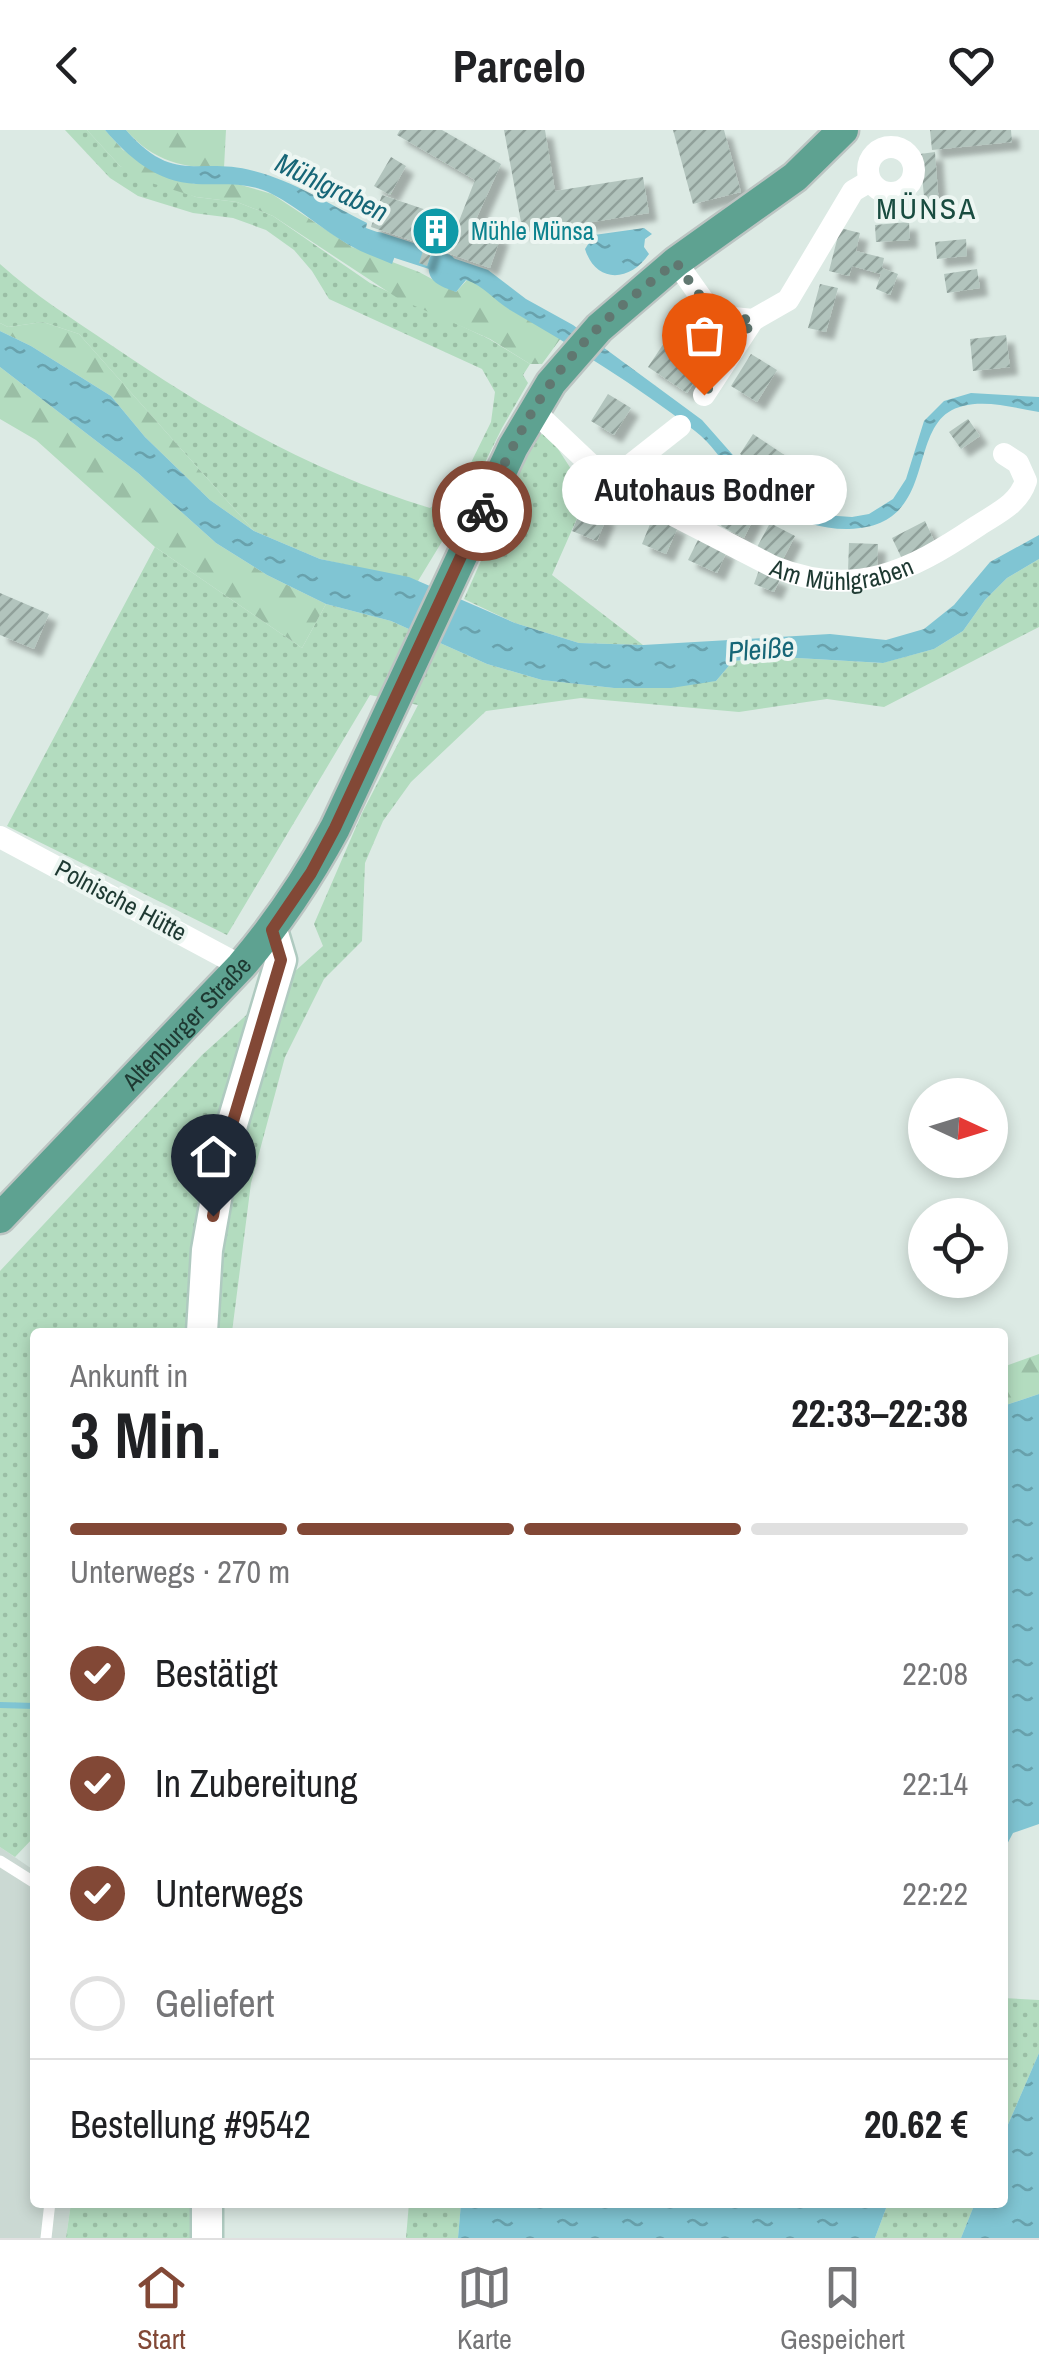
<!DOCTYPE html>
<html lang="de">
<head>
<meta charset="utf-8">
<style>
	body { margin:0; font-family:"Archivo Narrow",sans-serif; background:#f2f2f2; color:#202124; height:100vh; display:flex; flex-direction:column; font-size:38px; white-space:nowrap }
	* { box-sizing:border-box; margin:0 }
	p { font-size:32px; color:#757577 }
	.icon { flex:none; width:55px; height:55px; fill:none; stroke:currentColor; stroke-width:2; stroke-linecap:round; stroke-linejoin:round }
	.map { position:relative; flex:1; overflow:hidden }
	.details { position:absolute; left:30px; top:1198px; width:978px; height:880px; display:flex; flex-direction:column; background:#fff; border-radius:10px; box-shadow:0 5px 15px #0003 }
	.details>* { flex:none }
	.needle { width:65px; rotate:94deg }
	.fabs { position:absolute; left:908px; top:948px; display:grid; gap:20px }
	.fabs a { display:grid; place-items:center; width:100px; height:100px; border-radius:50%; background:#fff; box-shadow:0 5px 15px #0003; font-size:50px }
	.pin { position:absolute; display:grid; place-items:center; width:85px; height:85px; color:#fff; margin:-102px -42px; border-radius:50% 50% 50% 0; rotate:-45deg; box-shadow:0 0 10px #0007 }
	.pin .icon { rotate:45deg }
	.courier { position:absolute; display:grid; place-items:center; width:100px; height:100px; margin:-50px; border:8px solid #824836; border-radius:50%; background:#fff; color:#222; box-shadow:0 2px 12px #0007 }
	.bubble { position:absolute; height:70px; border-radius:35px; background:#fff; box-shadow:0 5px 15px #0003; font-size:32px; font-weight:800; line-height:70px; text-align:center }
	.summary em { font-style:normal; font-weight:800 }
	.summary div { display:flex; flex-direction:column-reverse }
	.summary { display:flex; align-items:center; justify-content:space-between; height:170px; padding:0 40px }
	h1 { font-size:65px; font-weight:800; line-height:75px }
	.bar { display:grid; grid-template-columns:repeat(4,1fr); gap:15px 10px; align-content:center; height:120px; padding:0 40px }
	.bar i { height:12px; border-radius:8px; background:#e0e0e0 }
	.bar .selected { background:#824836 }
	.bar p { grid-column:span 4 }
	.line { display:flex; align-items:center; gap:25px; padding:0 40px; border-top:2px solid #e0e0e0 }
	.line div { flex:1 }
	ol { padding:0 40px; list-style:none }
	li { display:flex; align-items:center; gap:30px; height:110px }
	li p { margin-inline-start:auto }
	li .icon { padding:10px; border-radius:50%; background:#824836; color:#fff; stroke-width:4 }
	li:last-child { color:#757577 }
	li i { width:55px; height:55px; border:5px solid #e0e0e0; border-radius:50% }
	header { display:flex; justify-content:space-between; align-items:center; height:130px; padding:0 40px; background:#fff; font-size:45px; font-weight:800 }
	.menu { display:flex; justify-content:space-around; align-items:center; height:140px; border-top:2px solid #e0e0e0; background:#fff; font-size:28px; color:#757577 }
	.menu a { display:grid; justify-items:center; gap:5px }
	.menu .selected { color:#824836 }
	.map>svg:first-child { display:block }
</style>
</head>
<body>
<header><svg class="icon" aria-label="back" viewBox="0 0 24 24"><path d="M15 5l-7 7 7 7"/></svg>Parcelo<svg class="icon" aria-label="heart" viewBox="0 0 24 24"><path d="M12 20l-8-8c-3-5 5-10 8-4 3-6 11-1 8 4z"/></svg></header>
<div class="map">
<svg width="1039" height="2108" viewBox="0 0 1039 2108">
	<defs>
		<pattern id="grass-dots" width="8" height="8" patternUnits="userSpaceOnUse" patternTransform="scale(2.5)"><rect width="8" height="8" fill="#b3dcbf"/><path d="M2 2h.1M6 6h.1" fill="none" stroke="#9abea5" stroke-width="1.8" stroke-linecap="round"/></pattern>
		<pattern id="forest-firs" width="22" height="20" patternUnits="userSpaceOnUse" patternTransform="scale(2.5)"><rect width="22" height="20" fill="#b3dcbf"/><path d="M5 1l3.5 6h-7zM16 11l3.5 6h-7z" fill="#9abea5"/></pattern>
		<pattern id="water-ripples" width="26" height="14" patternUnits="userSpaceOnUse" patternTransform="scale(2.5)"><rect width="26" height="14" fill="#80c5d3"/><path d="M2 4q2-2 4 0t4 0M15 11q2-2 4 0t4 0" fill="none" stroke="#68a1ac"/></pattern>
		<pattern id="building-hatch" width="6" height="6" patternUnits="userSpaceOnUse" patternTransform="scale(2.5)"><rect width="6" height="6" fill="#b2c4bd"/><path d="M-1 1l2-2M0 6l6-6M5 7l2-2" fill="none" stroke="#90a09a"/></pattern>
		<filter id="shadow"><feDropShadow dx="8" dy="8" stdDeviation="2.5" flood-color="#0004"/></filter>
	</defs>
	<rect width="100%" height="100%" fill="#dceae4"/>
	<path fill="#cbd9d3" d="M0 1717 35 1741V2072L71 2073 66 2108H0Z"/>
	<path fill="url(#grass-dots)" d="M65 0H87L120 36 196 67 237 72 273 86 370 153 489 209 530 234 523 245 528 253 502 298 463 377 418 451 320 429 254 401 79 204 43 192 8 197 0 193V134C34 165 73 189 111 215 214 285 310 341 430 378L459 357 491 292 495 262 482 239 329 169 312 141 294 120 266 100 233 88 193 83 138 66 110 48Z
		M543 304 551 308 571 339 577 337 594 350 552 445 643 515 579 513 515 493 464 469 492 406 488 402 535 305Z
		M155 417 302 518 326 474 391 491 487 534 542 550 614 558 716 551 733 531 780 527 882 533 934 519 963 501 985 470 1007 448 1039 429V497L884 577 827 569 739 582 581 568 486 581 411 652 383 691 365 733 362 811 324 849 285 927 251 1053 232 1202H35V1706L15 1727 0 1717V1141L202 925 323 816 314 794 362 683 418 575 370 565 227 805 7 696Z
		M1002 1868 1039 1870V1923L1003 2006Z
		M71 2073H198V2108H66Z
		M409 2073H461L458 2108H406Z
		M888 2073H975L961 2108H875Z"/>
	<path fill="url(#forest-firs)" d="M87 0H105L123 20 194 54 234 53 272 64 352 117 419 142 456 162 467 150 478 154 509 179 561 208 542 234H530L490 209 399 169 273 86 237 72 196 67 145 51 120 36Z
		M126 0H226L224 38C183 38 154 32 126 0Z
		M43 192 79 204 254 401 210 370 145 307 111 266 31 216 0 201V193L8 197Z
		M0 237 138 343 216 413 267 445 326 474 302 518 155 417 36 310 0 289Z
		M1039 1224V1264L1003 1276V1237Z"/>
	<path fill="url(#water-ripples)" d="M105 0H126C175 56 197 26 254 41 293 51 331 75 367 93L366 98 405 112 401 124 396 123 392 134C378 128 363 123 349 115 323 100 299 78 272 64 247 51 222 55 196 54 157 52 129 28 105 0Z
		M644 98 652 104 645 109 644 117 649 124C630 152 596 154 585 119L594 105Z
		M432 121 488 140 526 169 573 195 702 290 762 358 823 385 852 387 869 384 893 369 906 349 924 291 944 271 971 263 1039 267V282C1015 278 987 270 963 276 902 290 944 396 849 399 807 400 761 377 735 346 721 330 712 314 695 301 636 255 574 217 510 180 494 170 484 156 466 150L456 162C432 154 423 147 432 121Z
		M0 201 31 216 111 266 145 307 210 370 254 401 320 429 409 447 515 493 579 513 643 515 830 504 886 510 924 499 954 475 990 432 1039 405V429L1007 448 985 470 963 501 934 519 883 533 780 527 733 531 716 551 671 558H614L542 550 487 534 391 491 326 474 267 445 216 413 138 343 0 237Z
		M1039 1264V1694L1013 1703 1003 1722V1276Z
		M1039 1923V2108H961L975 2073 1002 2072 1003 2006Z
		M461 2073V2072L888 2073 875 2108H458Z"/>
	<g fill="none" stroke-linecap="round" stroke-linejoin="round">
		<path stroke="#80c5d3" stroke-width="6" d="M0 1575 35 1576"/>
		<path stroke="#80c5d3" stroke-width="20" d="M378 112 446 134"/>
	</g>
	<path fill="url(#building-hatch)" filter="url(#shadow)" d="M400 0H442L501 34 473 96 501 106 490 138 433 118 427 136 419 133 425 115 371 97 382 65 459 91 475 50 397 5Z
		M504 0H545L555 61 643 47 649 83 523 103Z
		M673 0H724L741 62 693 74Z
		M930 0H1011L1012 12 932 20Z
		M935 22 939 76 925 77 920 24Z
		M391 27 406 36 390 65 374 56Z
		M909 92 910 110 876 112 875 95Z
		M840 98 860 103 856 121 884 128 882 138 898 144 890 165 876 159 881 144 852 136 849 146 829 141Z
		M966 109 967 126 937 129 935 112Z
		M977 139 980 158 947 163 944 144Z
		M820 154 838 158 826 202 808 198Z
		M707 189 731 199 687 263 648 237 668 207 686 220Z
		M1006 205 1010 237 973 241 970 209Z
		M751 224 777 240 757 272 731 256Z
		M608 264 631 278 614 305 591 291Z
		M968 289 980 306 961 319 949 302Z
		M753 304 786 326 774 345 740 324Z
		M666 331 691 352 680 366 669 358 663 366 648 354Z
		M733 374 755 386 744 408 721 396Z
		M582 377 607 387 597 411 572 401Z
		M653 387 678 397 666 424 642 414Z
		M925 391 937 417 904 433 892 408Z
		M770 393 795 406 781 433 756 419Z
		M699 408 727 421 717 443 688 430Z
		M849 413 878 414 877 441H848Z
		M759 440 780 449 774 462 754 454Z
		M0 463 49 484 34 519 0 505Z"/>
	<g fill="none" stroke-linecap="round" stroke-linejoin="round">
		<g stroke="#afcac0" stroke-width="35">
			<path id="secondary" d="M202 1202 207 1120 225 1018 281 830 272 800
				M207 2072V2108"/>
		</g>
		<g stroke="#bcc4c2" stroke-width="35">
			<g id="primary">
				<path id="s2" d="M0 1088 241 836C278 793 308 748 335 698L513 317 551 253 599 198 676 132 795 47 843 0"/>
			</g>
		</g>
		<path stroke="#fff" stroke-width="11" d="M0 1731 35 1753
			M46 2108 50 2072"/>
		<g stroke="#fff" stroke-width="22">
			<circle cx="891" cy="40" r="23"/>
			<path d="M676 132 705 173 733 188 753 190 788 170 853 61 870 51"/>
			<path d="M704 265 753 190"/>
			<path id="s1" d="M533 280 609 352 774 437C854 469 909 442 976 397 997 383 1018 375 1026 351L1018 333 1004 324"/>
			<path d="M609 352 680 296"/>
			<path d="M0 707 241 836"/>
		</g>
		<use href="#secondary" stroke="#fff" stroke-width="30"/>
		<use href="#primary" stroke="#5ea291" stroke-width="30"/>
	</g>
	<g fill="none" stroke-linecap="round" stroke-linejoin="round">
		<path stroke="#607770" stroke-width="10" stroke-dasharray="0 18" d="M482 381C507 327 533 271 572 226 602 190 639 161 676 132 700 166 708 187 753 190L704 265"/>
		<path stroke="#824836" stroke-width="12" d="M213 1086 225 1018 281 830 272 800 311 743 335 698 482 381"/>
	</g>
	<defs>
		<g id="building-disc" transform="scale(2.5)"><circle r="9.5" fill="#0f9aa8" stroke="#edf6f2"/><path d="M-4-6H4V6H1V3H-1V6H-4ZM-2.5-4.3h1.7v1.8h-1.7ZM.8-4.3h1.7v1.8H.8ZM-2.5-1h1.7V.8h-1.7ZM.8-1h1.7V.8H.8Z" fill="#fff"/></g>
	</defs>
	<g fill-rule="evenodd">
		<use href="#building-disc" x="436" y="101"/>
	</g>
	<g text-anchor="middle" stroke-width="8" stroke-linejoin="round" paint-order="stroke">
		<g font-size="25" fill="#0d838f" stroke="#edf6f2" text-anchor="start">
			<text x="471" y="110">Mühle Münsa</text>
		</g>
		<g font-size="25" fill="#1e3932" stroke="#edf6f2">
			<text dy="9" stroke="none"><textPath href="#s1" startOffset="360">Am Mühlgraben</textPath></text>
			<text transform="translate(121 770) rotate(28)" y="9">Polnische Hütte</text>
			<text dy="9" stroke="none"><textPath href="#s2" startOffset="270">Altenburger Straße</textPath></text>
		</g>
		<g font-size="28" font-style="italic" fill="#166677" stroke="#edf6f2">
			<text transform="translate(332 57) rotate(26)" y="10">Mühlgraben</text>
			<text transform="translate(761 519) rotate(-5)" y="10">Pleiße</text>
		</g>
		<g font-size="30" letter-spacing="2.5" fill="#194c40" stroke="#edf6f2">
			<text x="927" y="89">MÜNSA</text>
		</g>
	</g>
</svg>
<div class="fabs">
<a><svg class="needle" viewBox="-14 -14 28 28"><path d="M0-13l5 13h-10z" fill="#e53935"/><path d="M0 13l5-13h-10z" fill="#757577"/></svg></a>
<a><svg class="icon" aria-label="locate" viewBox="0 0 24 24"><circle cx="12" cy="12" r="6"/><path d="M12 2v4M12 18v4M2 12h4M18 12h4"/></svg></a>
</div>
<div class="pin" style="left:704px;top:265px;background:#ea580c"><svg class="icon" aria-label="bag" viewBox="0 0 24 24"><path d="M5 8h14l-1 12H6zM9 8a3 3 0 0 1 6 0"/></svg></div>
<div class="pin" style="left:213px;top:1086px;background:#1f2937"><svg class="icon" aria-label="home" viewBox="0 0 24 24"><path d="M3 11l9-7 9 7M6 9v11h12V9"/></svg></div>
<div class="courier" style="left:482px;top:381px"><svg class="icon" aria-label="bike" viewBox="0 0 24 24"><circle cx="6" cy="16" r="4"/><circle cx="18" cy="16" r="4"/><path d="M6 16l4-8h5l3 8M10 8l3 8H6M13 5h3"/></svg></div>
<div class="bubble" style="left:562px;top:325px;width:285px">Autohaus Bodner</div>
<section class="details">
<div class="summary"><div><h1>3 Min.</h1><p>Ankunft in</p></div><em>22:33–22:38</em></div>
<div class="bar"><i class="selected"></i><i class="selected"></i><i class="selected"></i><i></i><p>Unterwegs · 270 m</p></div>
<ol>
<li><svg class="icon" aria-label="check" viewBox="0 0 24 24"><path d="M5 12l5 5 9-10"/></svg>Bestätigt<p>22:08</p></li>
<li><svg class="icon" aria-label="check" viewBox="0 0 24 24"><path d="M5 12l5 5 9-10"/></svg>In Zubereitung<p>22:14</p></li>
<li><svg class="icon" aria-label="check" viewBox="0 0 24 24"><path d="M5 12l5 5 9-10"/></svg>Unterwegs<p>22:22</p></li>
<li><i></i>Geliefert</li>
</ol>
<div class="line" style="height:130px"><div>Bestellung #9542</div><b>20.62 €</b></div>
</section>
</div>
<nav class="menu">
<a class="selected"><svg class="icon" aria-label="home" viewBox="0 0 24 24"><path d="M3 11l9-7 9 7M6 9v11h12V9"/></svg>Start</a>
<a><svg class="icon" aria-label="map" viewBox="0 0 24 24"><path d="M3 6l6-2 6 2 6-2v14l-6 2-6-2-6 2zM9 4v14M15 6v14"/></svg>Karte</a>
<a><svg class="icon" aria-label="saved" viewBox="0 0 24 24"><path d="M7 4h10v16l-5-4-5 4z"/></svg>Gespeichert</a>
</nav>
</body>
</html>
